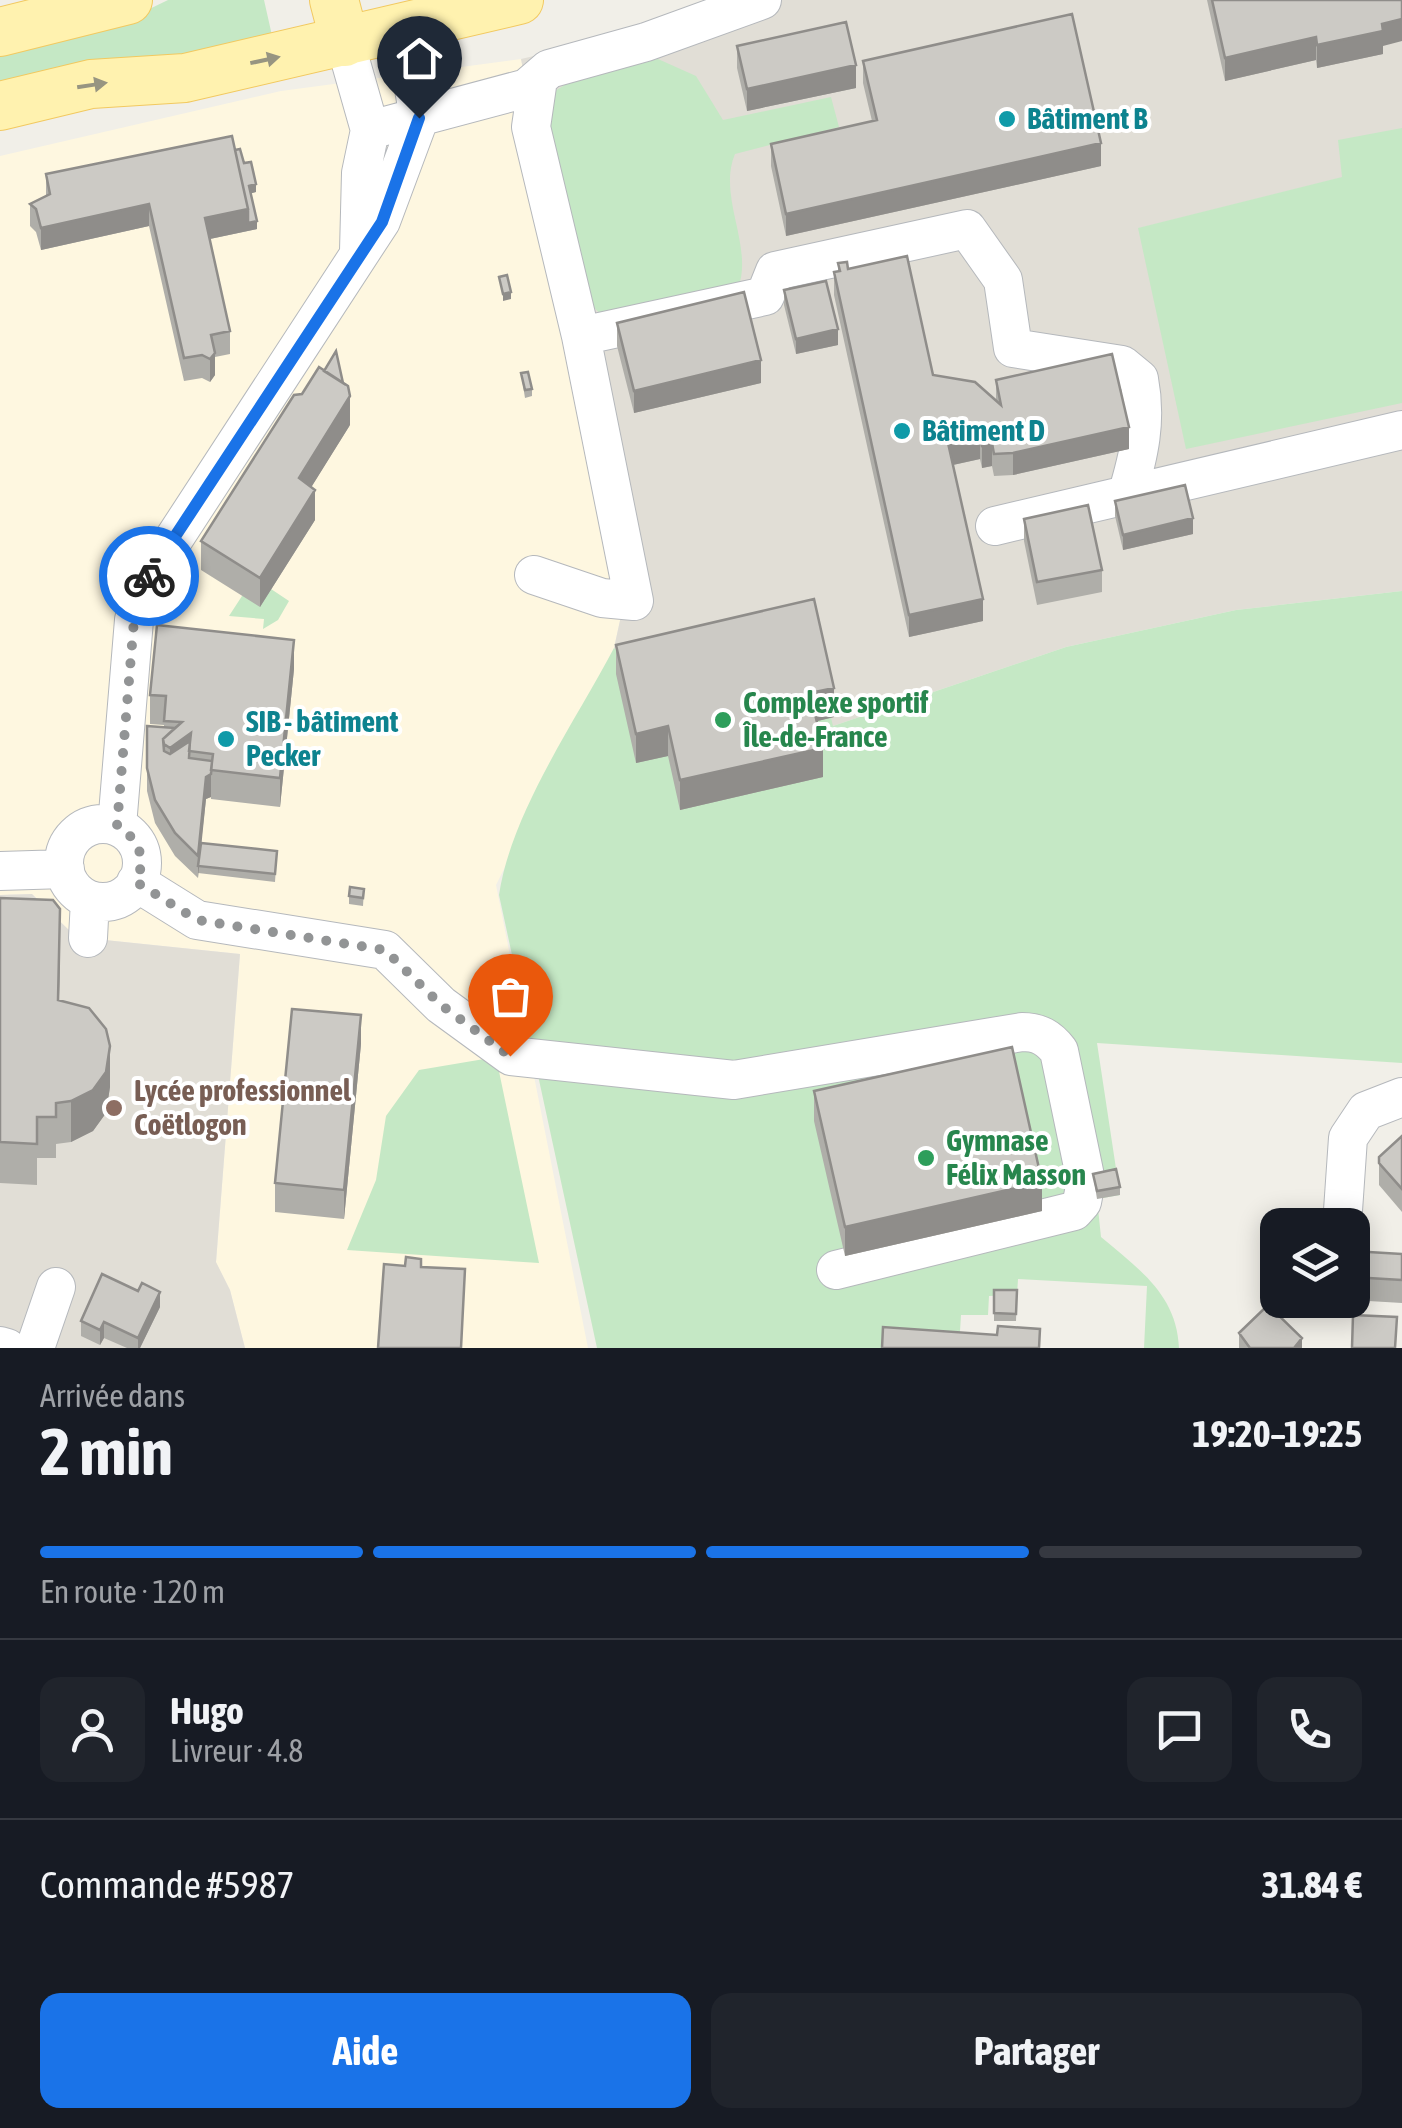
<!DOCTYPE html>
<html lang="fr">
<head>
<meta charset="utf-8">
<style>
	body { margin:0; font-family:"Asap Condensed",sans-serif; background:#20242c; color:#f1f3f6; height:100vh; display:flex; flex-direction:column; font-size:38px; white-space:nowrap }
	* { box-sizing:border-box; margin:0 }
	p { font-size:32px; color:#9ea1a6 }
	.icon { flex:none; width:55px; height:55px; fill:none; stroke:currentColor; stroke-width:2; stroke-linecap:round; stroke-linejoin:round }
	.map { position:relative; height:1348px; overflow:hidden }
	.drawer { display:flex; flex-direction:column; background:#171b24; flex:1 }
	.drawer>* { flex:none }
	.fabs { position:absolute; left:1260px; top:1208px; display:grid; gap:20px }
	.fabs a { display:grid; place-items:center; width:110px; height:110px; border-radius:20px; background:#171b24; box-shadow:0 5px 25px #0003; font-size:50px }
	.pin { position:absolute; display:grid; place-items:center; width:85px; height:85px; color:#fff; margin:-102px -42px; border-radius:50% 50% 50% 0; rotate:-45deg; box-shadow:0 0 10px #0007 }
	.pin .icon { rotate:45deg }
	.courier { position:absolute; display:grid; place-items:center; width:100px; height:100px; margin:-50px; border:8px solid #1a73e8; border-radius:50%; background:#fff; color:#222; box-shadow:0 2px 12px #0007 }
	.headline em { font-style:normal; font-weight:700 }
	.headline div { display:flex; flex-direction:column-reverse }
	.headline { display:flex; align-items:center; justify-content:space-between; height:170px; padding:0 40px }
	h1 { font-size:65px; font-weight:700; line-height:75px }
	.bar { display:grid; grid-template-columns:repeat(4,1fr); gap:15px 10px; align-content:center; height:120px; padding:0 40px }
	.bar i { height:12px; border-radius:8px; background:#363941 }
	.bar .selected { background:#1a73e8 }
	.bar p { grid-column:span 4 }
	.line { display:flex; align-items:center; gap:25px; padding:0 40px; border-top:2px solid #363941 }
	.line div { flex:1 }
	.round { display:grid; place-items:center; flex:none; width:105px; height:105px; border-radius:20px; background:#20242c }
	.button { display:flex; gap:20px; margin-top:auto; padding:20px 40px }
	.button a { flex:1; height:115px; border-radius:20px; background:#1a73e8; color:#fff; font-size:40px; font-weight:700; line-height:115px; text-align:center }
	.button a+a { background:#20242c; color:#f1f3f6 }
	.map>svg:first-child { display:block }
</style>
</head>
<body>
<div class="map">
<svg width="1402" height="1348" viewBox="0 0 1402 1348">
	<rect width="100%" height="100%" fill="#f1efe8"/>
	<path fill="#fef7e0" d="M521 59 626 593 614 648 496 885 588 1348H245L230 1290 216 1263 240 954 76 937 32 894 0 895V156L281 91Z"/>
	<path fill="#e1ded6" d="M731 0H1402V591L1236 610 1066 647 833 726 633 663 614 648 626 593 521 59 645 30Z
		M32 894 76 937 240 954 216 1262 230 1290 245 1348H0V895Z"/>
	<path fill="#c5e8c5" d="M168 0H264L273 40 0 92V47L135 16Z
		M658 59 696 76 723 120 831 97 839 127 735 154C717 196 754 247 738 288L606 319 587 301 543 136 555 91 579 76Z
		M1402 128V403L1186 449 1138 228 1342 177 1338 140Z
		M271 589 289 601 278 620 263 629 264 619 229 616 242 596Z
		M1402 591V1063L1097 1043 1120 1195 1097 1199 1101 1237C1139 1269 1177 1295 1179 1348H1144L1147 1286 1018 1279 1017 1295 989 1296 988 1315H961L959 1348H597L499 895C511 813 575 722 614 648L633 663 809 625 833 726 1066 647 1236 610Z
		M496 1057 539 1263 347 1250 376 1180 386 1116 419 1070Z"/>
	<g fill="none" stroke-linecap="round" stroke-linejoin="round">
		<g stroke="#b5b8bc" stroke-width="40">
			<path id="minor" d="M345 42 370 130 361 173 359 251
				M370 130 527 88 549 69 646 42 762 0
				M581 336 765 296 775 271 967 229 1003 280 1013 348 1122 365 1139 379C1147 421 1139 455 1127 495
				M995 526 1402 430
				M534 575 602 598 634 601 581 336 531 127 538 79
				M64 863a39 39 0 1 1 78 0a39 39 0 1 1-78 0Z
				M117 826 134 620 145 583 381 221 419 119 404 28
				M0 871 65 869
				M136 882 197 920 385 950 441 1005 511 1056 734 1080 1022 1032C1039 1032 1049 1038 1059 1051L1086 1181 1082 1202 1074 1211 836 1270
				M88 938 90 900
				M1342 1225 1348 1138 1366 1111 1402 1097
				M0 1346 7 1348
				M35 1348 56 1287"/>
		</g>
		<g stroke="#f2c960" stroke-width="50">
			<path id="major" d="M334 0 345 42
				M0 32 128 0
				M0 106 91 84 185 78 519 0"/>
		</g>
		<use href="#minor" stroke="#fff" stroke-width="38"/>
		<use href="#major" stroke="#fff2af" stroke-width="48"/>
	</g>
	<path fill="#afaea9" d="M1207 0H1255L1383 46V54L1317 68 1316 60 1225 81Z
		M737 46 856 88 747 111 737 68Z
		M863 61 1101 166 786 236 771 166V144L872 121 863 83Z
		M235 150 244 163 256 192 250 193 257 229 210 239 230 331V354L215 357V375L210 382 202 378 184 381 149 226 41 250 36 232 30 226V204L46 196V174Z
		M838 263 848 269 933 375 996 400V380L1129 449 1013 475 994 476 992 466 982 468 980 459 953 465 983 621 909 637 834 295V272L838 271Z
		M784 290 838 345 796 354 784 305Z
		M617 323 761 383 634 413 617 346Z
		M521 373 532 389V396L525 398Z
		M350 425 311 487 315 520 260 607 201 570V541Z
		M1115 501 1193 534 1123 550 1115 516Z
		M1024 519 1102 570V592L1037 605 1024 541Z
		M616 645 834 717 817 721 823 777 680 810 668 756 636 763 616 674Z
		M294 669 280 807 211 799V797L206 799 201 843 277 851 275 882 198 873V878L175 856 155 823 147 791V726L164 727V725L150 724V695Z
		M364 889 363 906 349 904V896Z
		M0 898 60 950 59 1000 110 1087 106 1113 93 1131 71 1142 56 1144V1158H37V1185L0 1183Z
		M361 1044 344 1219 275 1212V1183Z
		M814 1091 1042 1211 845 1256 814 1121Z
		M1402 1136V1212L1379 1185V1157Z
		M1093 1174 1120 1187V1195L1097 1199Z
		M1352 1251 1402 1254V1303L1352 1300Z
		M994 1290H1017L1016 1321H994Z
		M138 1291 160 1307 140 1348H127L104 1338 100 1345 81 1336V1321Z
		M1239 1333 1302 1348H1239Z"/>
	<path fill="#8f8d8a" d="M1402 19V41L1383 46V54L1317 68V45L1382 24Z
		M1316 37V60L1225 81V58Z
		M856 65V88L747 111V89Z
		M1101 143V166L786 236V214Z
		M256 184V192L249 194V186Z
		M149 204V226L41 250V228Z
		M248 209 257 221V229L205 240V218Z
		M511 292V299L503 301V294Z
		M838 329V345L796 354V339Z
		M215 353V375L210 382V359Z
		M761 360V383L634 413V391Z
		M350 396V425L299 507V478Z
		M1129 427V449L1013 475V453Z
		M980 436V459L948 466V443Z
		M992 443V466L982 468V446Z
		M315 490V520L260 607V578Z
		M1193 518V534L1123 550V535Z
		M983 599V621L909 637V615Z
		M294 640V669L280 807V778Z
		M834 688V717L810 723V693Z
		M668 726V756L636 763V734Z
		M191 733 189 751 170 777V748Z
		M823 748V777L680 810V780Z
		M211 774V797L206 799 198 878V856L206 777Z
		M60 909V950L58 1041V1000Z
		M361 1015V1044L344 1219V1190Z
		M110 1046V1087L106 1113 93 1131 71 1142V1101Z
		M1042 1182V1211L845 1256V1227Z
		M160 1292V1307L140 1348H138V1338Z
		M104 1322V1338L100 1345V1330Z
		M1302 1338V1348H1294Z"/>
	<path fill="#cccac5" stroke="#8f8d8a" stroke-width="2.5" d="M1212 0H1402V19L1382 24 1383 31 1317 45 1316 37 1225 58Z
		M1072 14 1101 143 786 214 771 144 877 120 863 61Z
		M846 22 856 65 747 89 737 46Z
		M232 136 248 209 205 218 230 331 211 335 215 353 210 359 202 355 184 358 149 204 41 228 36 209 30 204 50 194 46 174Z
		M240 149 244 163 251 162 256 184 249 186 257 221 248 223V209L235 150Z
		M907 256 933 375 975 382 1001 405 996 380 1112 354 1129 427 1013 453 994 454 992 443 982 446 980 436 948 443 983 599 909 615 834 272 840 271 838 263 847 262 848 269Z
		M507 275 511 292 503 294 499 277Z
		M826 281 838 329 796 339 784 290Z
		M744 292 761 360 634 391 617 323Z
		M336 351 343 383 324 371Z
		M319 367 348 386 350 396 299 478 315 490 260 578 201 541 294 395 302 394Z
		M528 372 532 389 525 390 521 373Z
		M1185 485 1193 518 1123 535 1115 501Z
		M1088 505 1102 570 1037 582 1024 519Z
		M814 599 834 688 810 693 823 748 680 780 668 726 636 734 616 645Z
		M157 625 294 640 280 778 211 770 213 754 189 751 191 733 170 748 164 744 163 739 182 722 164 721 166 696 150 695Z
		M147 726 175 728 163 739 164 751 170 754 190 741 189 758 212 761 211 774 206 777 198 856 175 833 155 800 147 768Z
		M201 843 277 851 275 874 198 866Z
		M350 887 364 889 363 898 349 896Z
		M0 898 53 900 60 909 58 1000 89 1008 106 1029 110 1046 106 1072 93 1090 71 1101 56 1103V1117H37V1144L0 1142Z
		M292 1009 361 1015 344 1190 275 1183Z
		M1012 1047 1042 1182 845 1227 814 1091Z
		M1402 1136V1189L1379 1163V1157Z
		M1116 1169 1120 1187 1097 1191 1093 1174Z
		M1352 1251 1402 1254V1280L1352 1277Z
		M406 1257 421 1259V1267L465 1269 461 1348H378L384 1264 405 1266Z
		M102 1274 138 1291 142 1283 160 1292 138 1338 104 1322 100 1330 81 1321Z
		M994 1290H1017L1016 1314 994 1313Z
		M1268 1305 1302 1338 1294 1348H1250L1239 1333Z
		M1353 1315 1397 1317 1395 1348H1352Z
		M998 1326 1040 1329 1039 1348H882L883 1327 997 1335Z"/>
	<defs><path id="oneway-solid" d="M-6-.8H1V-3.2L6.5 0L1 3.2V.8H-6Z" transform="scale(2.5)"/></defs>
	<g fill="#979581">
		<use href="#oneway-solid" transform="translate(265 60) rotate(-12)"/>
		<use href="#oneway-solid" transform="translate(92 85) rotate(-9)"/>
	</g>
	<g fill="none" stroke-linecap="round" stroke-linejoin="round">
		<path stroke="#929495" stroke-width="10" stroke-dasharray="0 18" d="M149 576 134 620 117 826C139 839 147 858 136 882L197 920 385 950 441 1005 510 1056"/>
		<path stroke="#1a73e8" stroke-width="12" d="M149 576 382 222 419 118"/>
	</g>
	<g fill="#0f9aa8" stroke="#fff" stroke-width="4">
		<circle cx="1007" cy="119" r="10"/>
		<circle cx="902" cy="431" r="10"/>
		<circle cx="226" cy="739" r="10"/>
	</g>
	<g fill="#2e9e5b" stroke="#fff" stroke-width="4">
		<circle cx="723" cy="720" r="10"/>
		<circle cx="926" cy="1158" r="10"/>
	</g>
	<circle fill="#8d6e63" stroke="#fff" stroke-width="4" cx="114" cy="1108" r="10"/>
	<g text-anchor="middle" stroke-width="8" stroke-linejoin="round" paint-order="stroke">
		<g font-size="30" font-weight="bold" fill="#0d838f" stroke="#fff" text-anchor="start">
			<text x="1027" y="129">Bâtiment B</text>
			<text x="922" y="441">Bâtiment D</text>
			<text x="246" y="732">SIB - bâtiment<tspan x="246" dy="34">Pecker</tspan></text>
		</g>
		<g font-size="30" font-weight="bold" fill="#27864d" stroke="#fff" text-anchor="start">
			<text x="743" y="713">Complexe sportif<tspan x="743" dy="34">Île-de-France</tspan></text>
			<text x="946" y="1151">Gymnase<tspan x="946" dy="34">Félix Masson</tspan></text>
		</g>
		<g font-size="30" font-weight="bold" fill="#785e54" stroke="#fff" text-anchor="start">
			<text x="134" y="1101">Lycée professionnel<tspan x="134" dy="34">Coëtlogon</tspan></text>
		</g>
	</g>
</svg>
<div class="fabs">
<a><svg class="icon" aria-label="layers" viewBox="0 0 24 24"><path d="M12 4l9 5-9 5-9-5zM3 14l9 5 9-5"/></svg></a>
</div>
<div class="pin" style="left:510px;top:1056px;background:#ea580c"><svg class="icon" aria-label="bag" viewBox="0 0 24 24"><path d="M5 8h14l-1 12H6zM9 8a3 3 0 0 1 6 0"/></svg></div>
<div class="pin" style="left:419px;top:118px;background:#1f2937"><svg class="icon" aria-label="home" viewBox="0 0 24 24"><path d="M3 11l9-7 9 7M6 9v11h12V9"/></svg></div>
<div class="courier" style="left:149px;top:576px"><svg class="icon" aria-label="bike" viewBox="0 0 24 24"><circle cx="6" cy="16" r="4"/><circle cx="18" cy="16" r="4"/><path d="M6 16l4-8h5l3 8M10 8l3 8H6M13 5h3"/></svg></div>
</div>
<section class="drawer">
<div class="headline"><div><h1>2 min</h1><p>Arrivée dans</p></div><em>19:20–19:25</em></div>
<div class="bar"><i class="selected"></i><i class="selected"></i><i class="selected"></i><i></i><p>En route · 120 m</p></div>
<div class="line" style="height:180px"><a class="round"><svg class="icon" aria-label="person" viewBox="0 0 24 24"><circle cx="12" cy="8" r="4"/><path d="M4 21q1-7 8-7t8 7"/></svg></a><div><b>Hugo</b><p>Livreur · 4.8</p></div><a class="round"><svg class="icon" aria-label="chat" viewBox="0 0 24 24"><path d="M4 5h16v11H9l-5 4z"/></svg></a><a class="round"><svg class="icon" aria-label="phone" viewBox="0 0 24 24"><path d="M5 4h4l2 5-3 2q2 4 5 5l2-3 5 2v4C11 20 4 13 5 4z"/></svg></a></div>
<div class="line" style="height:130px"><div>Commande #5987</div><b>31.84 €</b></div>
<div class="button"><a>Aide</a><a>Partager</a></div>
</section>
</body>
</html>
